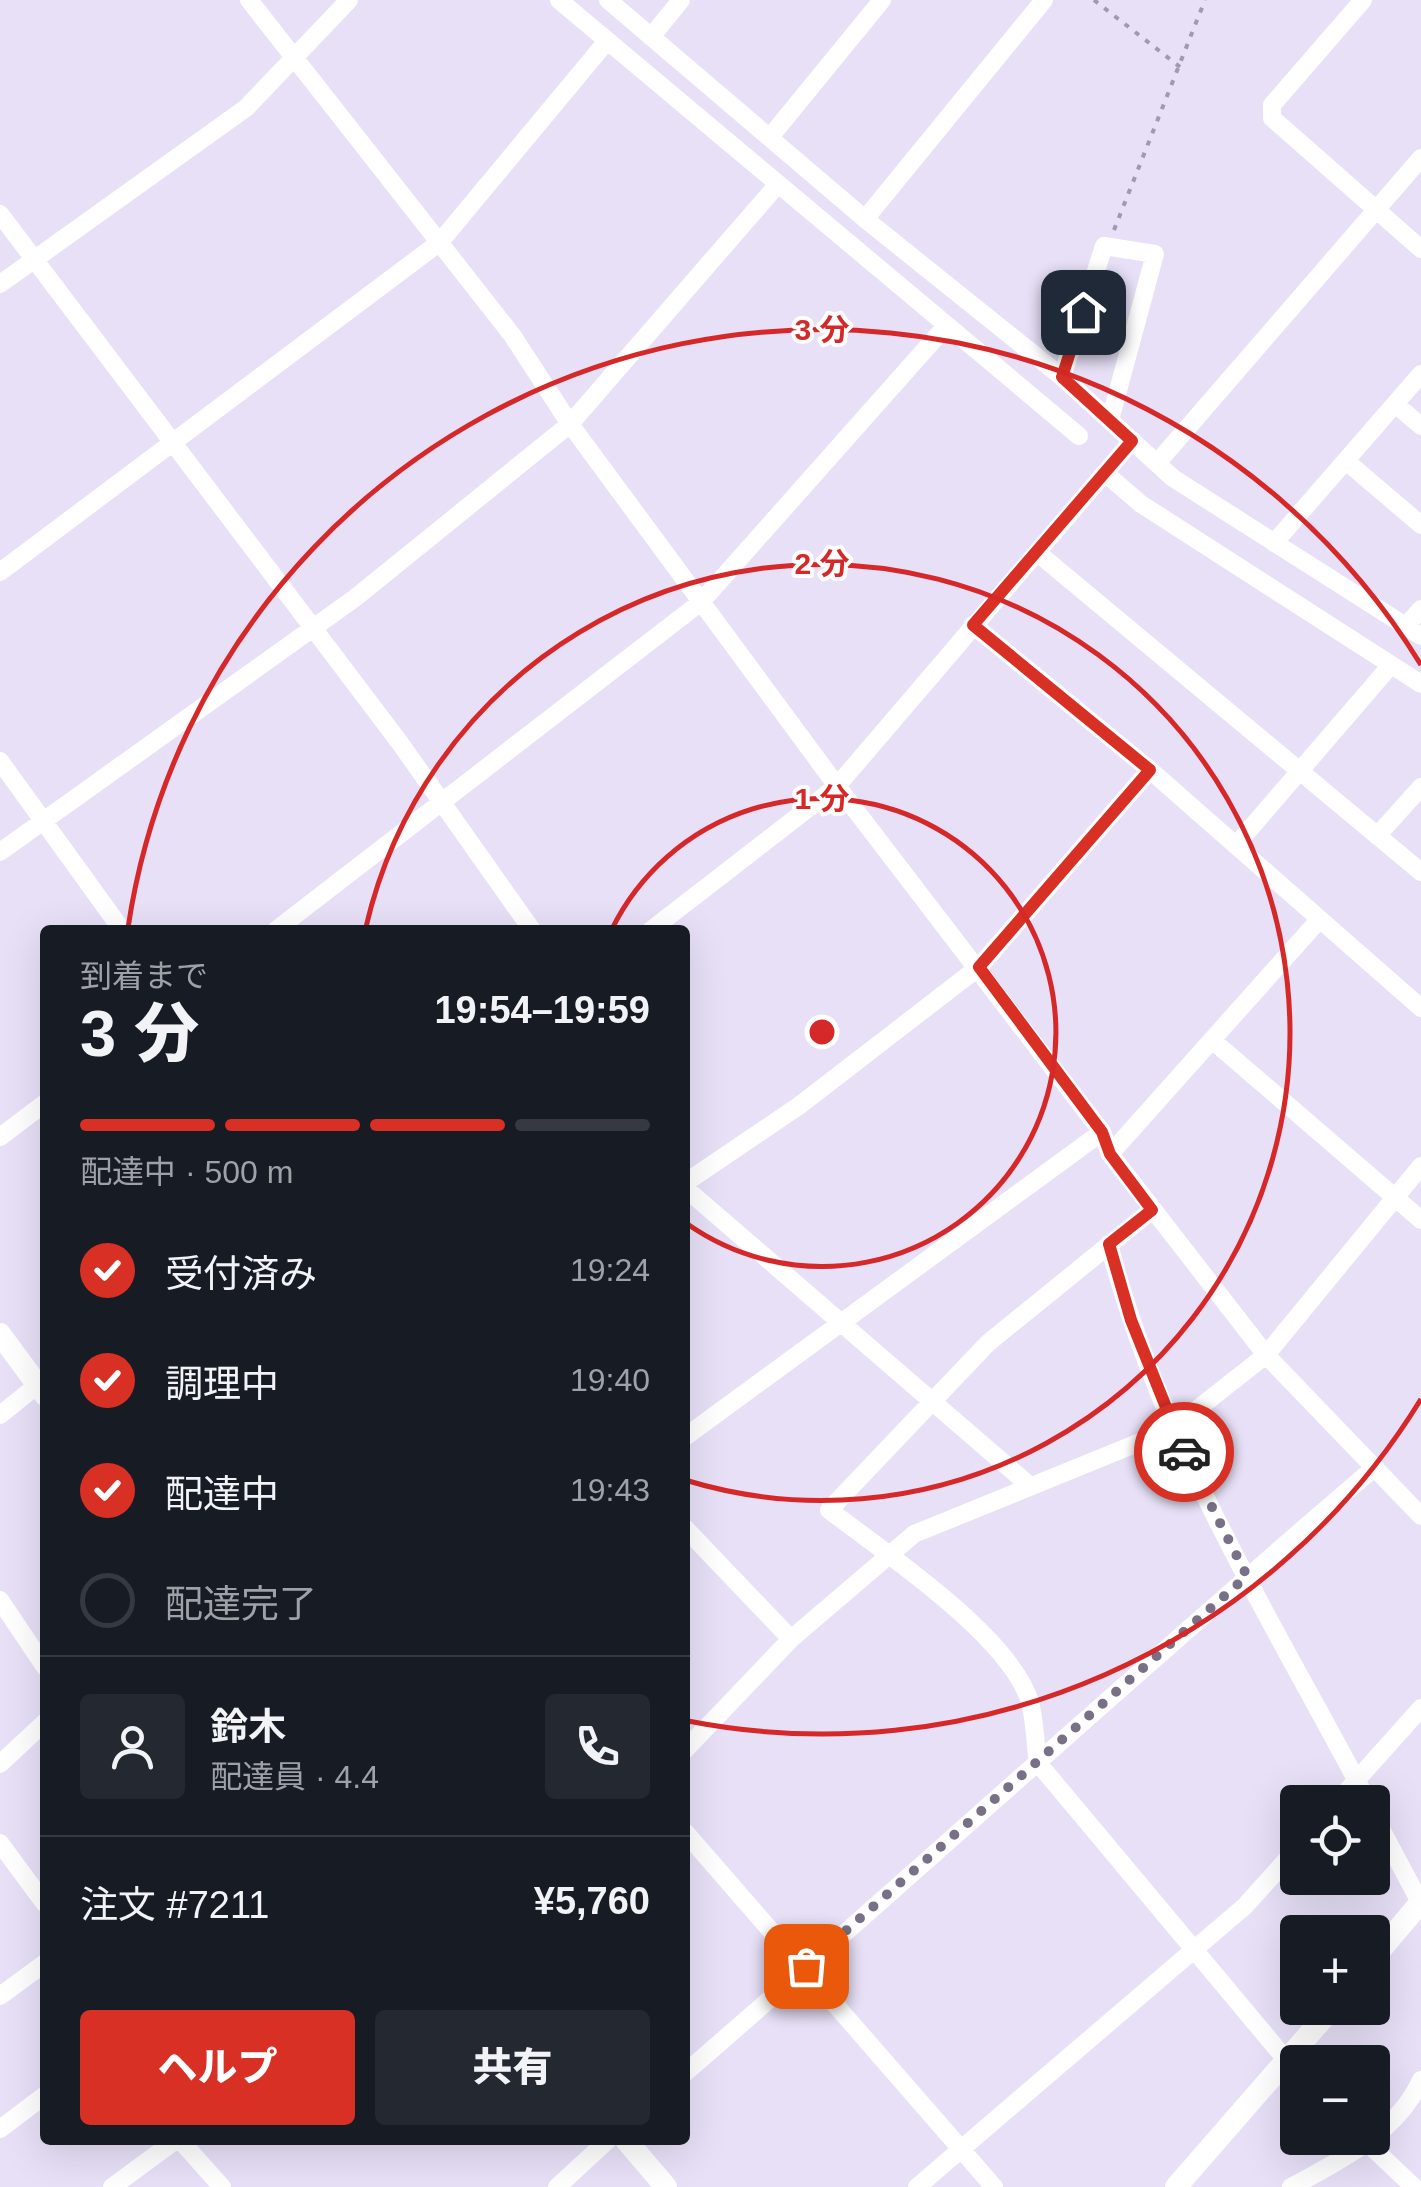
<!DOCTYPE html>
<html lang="ja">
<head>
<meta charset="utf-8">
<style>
	body { margin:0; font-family:Arial,"Noto Sans JP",sans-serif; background:#242831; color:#f1f3f6; height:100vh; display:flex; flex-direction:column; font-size:38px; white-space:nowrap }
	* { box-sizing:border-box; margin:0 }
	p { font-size:32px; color:#9ea1a6 }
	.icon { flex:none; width:55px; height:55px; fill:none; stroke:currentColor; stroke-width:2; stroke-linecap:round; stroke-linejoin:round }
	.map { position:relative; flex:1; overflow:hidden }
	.side { position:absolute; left:40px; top:925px; width:650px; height:1220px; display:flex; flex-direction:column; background:#171b24; border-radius:10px; box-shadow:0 10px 40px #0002 }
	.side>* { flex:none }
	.tools { position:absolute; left:1280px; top:1785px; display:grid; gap:20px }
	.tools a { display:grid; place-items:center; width:110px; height:110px; border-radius:10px; background:#171b24; box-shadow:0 10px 40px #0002; font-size:50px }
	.pin { position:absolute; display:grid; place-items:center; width:85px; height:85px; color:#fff; margin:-42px; border-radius:20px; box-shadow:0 5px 15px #0006 }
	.courier { position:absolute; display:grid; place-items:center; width:100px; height:100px; margin:-50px; border:8px solid #d93025; border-radius:50%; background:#fff; color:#222; box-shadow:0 2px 12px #0007 }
	.headline em { font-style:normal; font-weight:800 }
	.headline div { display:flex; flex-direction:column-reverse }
	.headline { display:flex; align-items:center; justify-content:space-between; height:170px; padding:0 40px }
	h1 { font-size:65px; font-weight:800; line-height:75px }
	.bar { display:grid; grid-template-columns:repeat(4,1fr); gap:15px 10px; align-content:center; height:120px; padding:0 40px }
	.bar i { height:12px; border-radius:8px; background:#363941 }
	.bar .selected { background:#d93025 }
	.bar p { grid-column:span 4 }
	.line { display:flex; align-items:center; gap:25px; padding:0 40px; border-top:2px solid #363941 }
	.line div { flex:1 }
	.round { display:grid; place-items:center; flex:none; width:105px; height:105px; border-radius:10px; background:#242831 }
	ol { padding:0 40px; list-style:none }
	li { display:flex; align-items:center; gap:30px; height:110px }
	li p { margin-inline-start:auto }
	li .icon { padding:10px; border-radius:50%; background:#d93025; color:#fff; stroke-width:4 }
	li:last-child { color:#9ea1a6 }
	li i { width:55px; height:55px; border:5px solid #363941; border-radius:50% }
	.primary-button { display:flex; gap:20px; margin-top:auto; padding:20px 40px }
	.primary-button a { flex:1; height:115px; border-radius:10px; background:#d93025; color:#fff; font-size:40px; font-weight:800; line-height:115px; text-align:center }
	.primary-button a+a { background:#242831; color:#f1f3f6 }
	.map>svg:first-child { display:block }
</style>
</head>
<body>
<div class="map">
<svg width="1421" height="2187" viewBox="0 0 1421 2187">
	<rect width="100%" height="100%" fill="#e7e0f7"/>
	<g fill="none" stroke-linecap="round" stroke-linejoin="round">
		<path stroke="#a099b0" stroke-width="4" stroke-dasharray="5 8" stroke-linecap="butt" d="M1094 0 1180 67
			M1114 230 1205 0"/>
		<path stroke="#fff" stroke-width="18" d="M249 0 512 335 570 424 837 786 1102 1132 1110 1154 1266 1355 1421 1516
			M559 0 1079 436
			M608 0 865 219 1062 377 1173 478 1421 636
			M1363 0 1272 105V118L1421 249
			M651 37 681 0
			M770 137 882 0
			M0 214 400 743 532 930
			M865 219 1044 0
			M0 284 246 108 349 0
			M1062 377 1104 246 1155 254 1110 420
			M1395 404 1421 426
			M1346 461 1421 525
			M1157 463 1421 158
			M1106 474 1141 504 1421 684
			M1274 543 1421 374
			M1039 554 1421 872
			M0 572 440 242 607 41
			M973 625 1150 770 1421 1008
			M1406 626 1421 609
			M0 761 122 930
			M1377 836 1421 787
			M1236 845 1391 665
			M0 852 355 598 570 424 778 184
			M276 930 701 602 946 326
			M651 930 837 786 1132 441
			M1212 1040 1421 1220
			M0 1137 45 1103
			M1110 1154 1319 920
			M685 1183 800 1105 979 967 1150 770
			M685 1188 1029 1485
			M1152 1210 988 1343 829 1510C884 1552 1010 1636 1030 1702 1035 1721 1035 1743 1038 1763L1298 2074
			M1109 1244C1160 1444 1273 1621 1368 1802
			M0 1415 45 1379
			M685 1437 1102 1132
			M685 1528 791 1639
			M0 1600 45 1667
			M685 1750 791 1639 914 1534 1172 1429 1266 1355 1421 1166
			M0 1764 45 1722
			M1337 1802 1421 1708
			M1372 1812 1421 1904
			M685 1832 994 2187
			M0 1843 45 1904
			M0 1996 45 1963
			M685 2073C916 1873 1142 1666 1374 1468
			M0 2129 45 2095
			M1362 2138 1414 2187
			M180 2140 222 2187
			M112 2187 176 2140
			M557 2187 608 2140
			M917 2187 1245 1906 1298 1847
			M1291 2187C1341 2160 1397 2133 1421 2080"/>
		<path stroke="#fff" stroke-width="22" d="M0 1334 45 1395
			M1372 1960 1421 1902
			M626 2140 666 2187
			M1176 2187 1332 2008"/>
	</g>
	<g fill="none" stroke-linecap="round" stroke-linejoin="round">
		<path stroke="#777086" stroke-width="10" stroke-dasharray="0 18" d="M806 1966 1247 1576 1184 1452"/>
		<path stroke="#d93025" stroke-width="12" d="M1083 312 1062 377 1132 441 973 625 1150 770 979 967 1102 1132 1110 1154 1152 1210 1109 1244 1131 1320 1184 1452"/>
	</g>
	<g fill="none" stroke="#d62828" stroke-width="5">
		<path d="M612 929A234 234 0 1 1 686 1223"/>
		<path d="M366 927A468 468 0 1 1 685 1480"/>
		<path d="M1421 1399A702 702 0 0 1 688 1721M128 928A702 702 0 0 1 1421 665"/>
	</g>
	<circle cx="822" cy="1032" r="15" fill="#d62828" stroke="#fff" stroke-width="5"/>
	<g font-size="30" text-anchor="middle" font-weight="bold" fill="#d62828" stroke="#fff" stroke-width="8" stroke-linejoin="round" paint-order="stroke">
		<text x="822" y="340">3 分</text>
		<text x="822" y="574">2 分</text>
		<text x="822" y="809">1 分</text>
	</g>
</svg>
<div class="tools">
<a><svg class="icon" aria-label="locate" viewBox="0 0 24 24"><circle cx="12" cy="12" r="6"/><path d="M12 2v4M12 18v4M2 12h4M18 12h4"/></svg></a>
<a>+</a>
<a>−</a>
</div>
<div class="pin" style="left:806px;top:1966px;background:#ea580c"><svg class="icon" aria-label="bag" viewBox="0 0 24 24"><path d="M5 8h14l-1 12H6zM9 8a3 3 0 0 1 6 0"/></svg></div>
<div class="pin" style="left:1083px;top:312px;background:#1f2937"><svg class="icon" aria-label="home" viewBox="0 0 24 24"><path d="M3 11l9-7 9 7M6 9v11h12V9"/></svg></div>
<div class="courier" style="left:1184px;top:1452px"><svg class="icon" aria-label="car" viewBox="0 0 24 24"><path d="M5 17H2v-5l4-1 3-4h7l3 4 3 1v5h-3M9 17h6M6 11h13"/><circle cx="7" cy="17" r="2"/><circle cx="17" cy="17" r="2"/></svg></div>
<section class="side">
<div class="headline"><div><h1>3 分</h1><p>到着まで</p></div><em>19:54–19:59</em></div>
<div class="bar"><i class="selected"></i><i class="selected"></i><i class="selected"></i><i></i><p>配達中 · 500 m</p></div>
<ol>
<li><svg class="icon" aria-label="check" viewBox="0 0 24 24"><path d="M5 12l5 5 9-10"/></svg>受付済み<p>19:24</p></li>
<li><svg class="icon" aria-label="check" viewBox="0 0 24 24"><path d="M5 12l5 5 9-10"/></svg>調理中<p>19:40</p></li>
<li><svg class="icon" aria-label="check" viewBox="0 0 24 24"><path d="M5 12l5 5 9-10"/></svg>配達中<p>19:43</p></li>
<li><i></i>配達完了</li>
</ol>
<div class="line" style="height:180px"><a class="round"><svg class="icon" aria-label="person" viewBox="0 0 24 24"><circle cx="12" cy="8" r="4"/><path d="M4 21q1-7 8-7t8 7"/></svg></a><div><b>鈴木</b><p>配達員 · 4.4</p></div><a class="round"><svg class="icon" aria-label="phone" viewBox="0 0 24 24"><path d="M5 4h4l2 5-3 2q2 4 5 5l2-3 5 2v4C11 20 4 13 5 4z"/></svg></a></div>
<div class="line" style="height:130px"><div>注文 #7211</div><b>¥5,760</b></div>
<div class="primary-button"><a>ヘルプ</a><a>共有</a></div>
</section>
</div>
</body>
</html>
